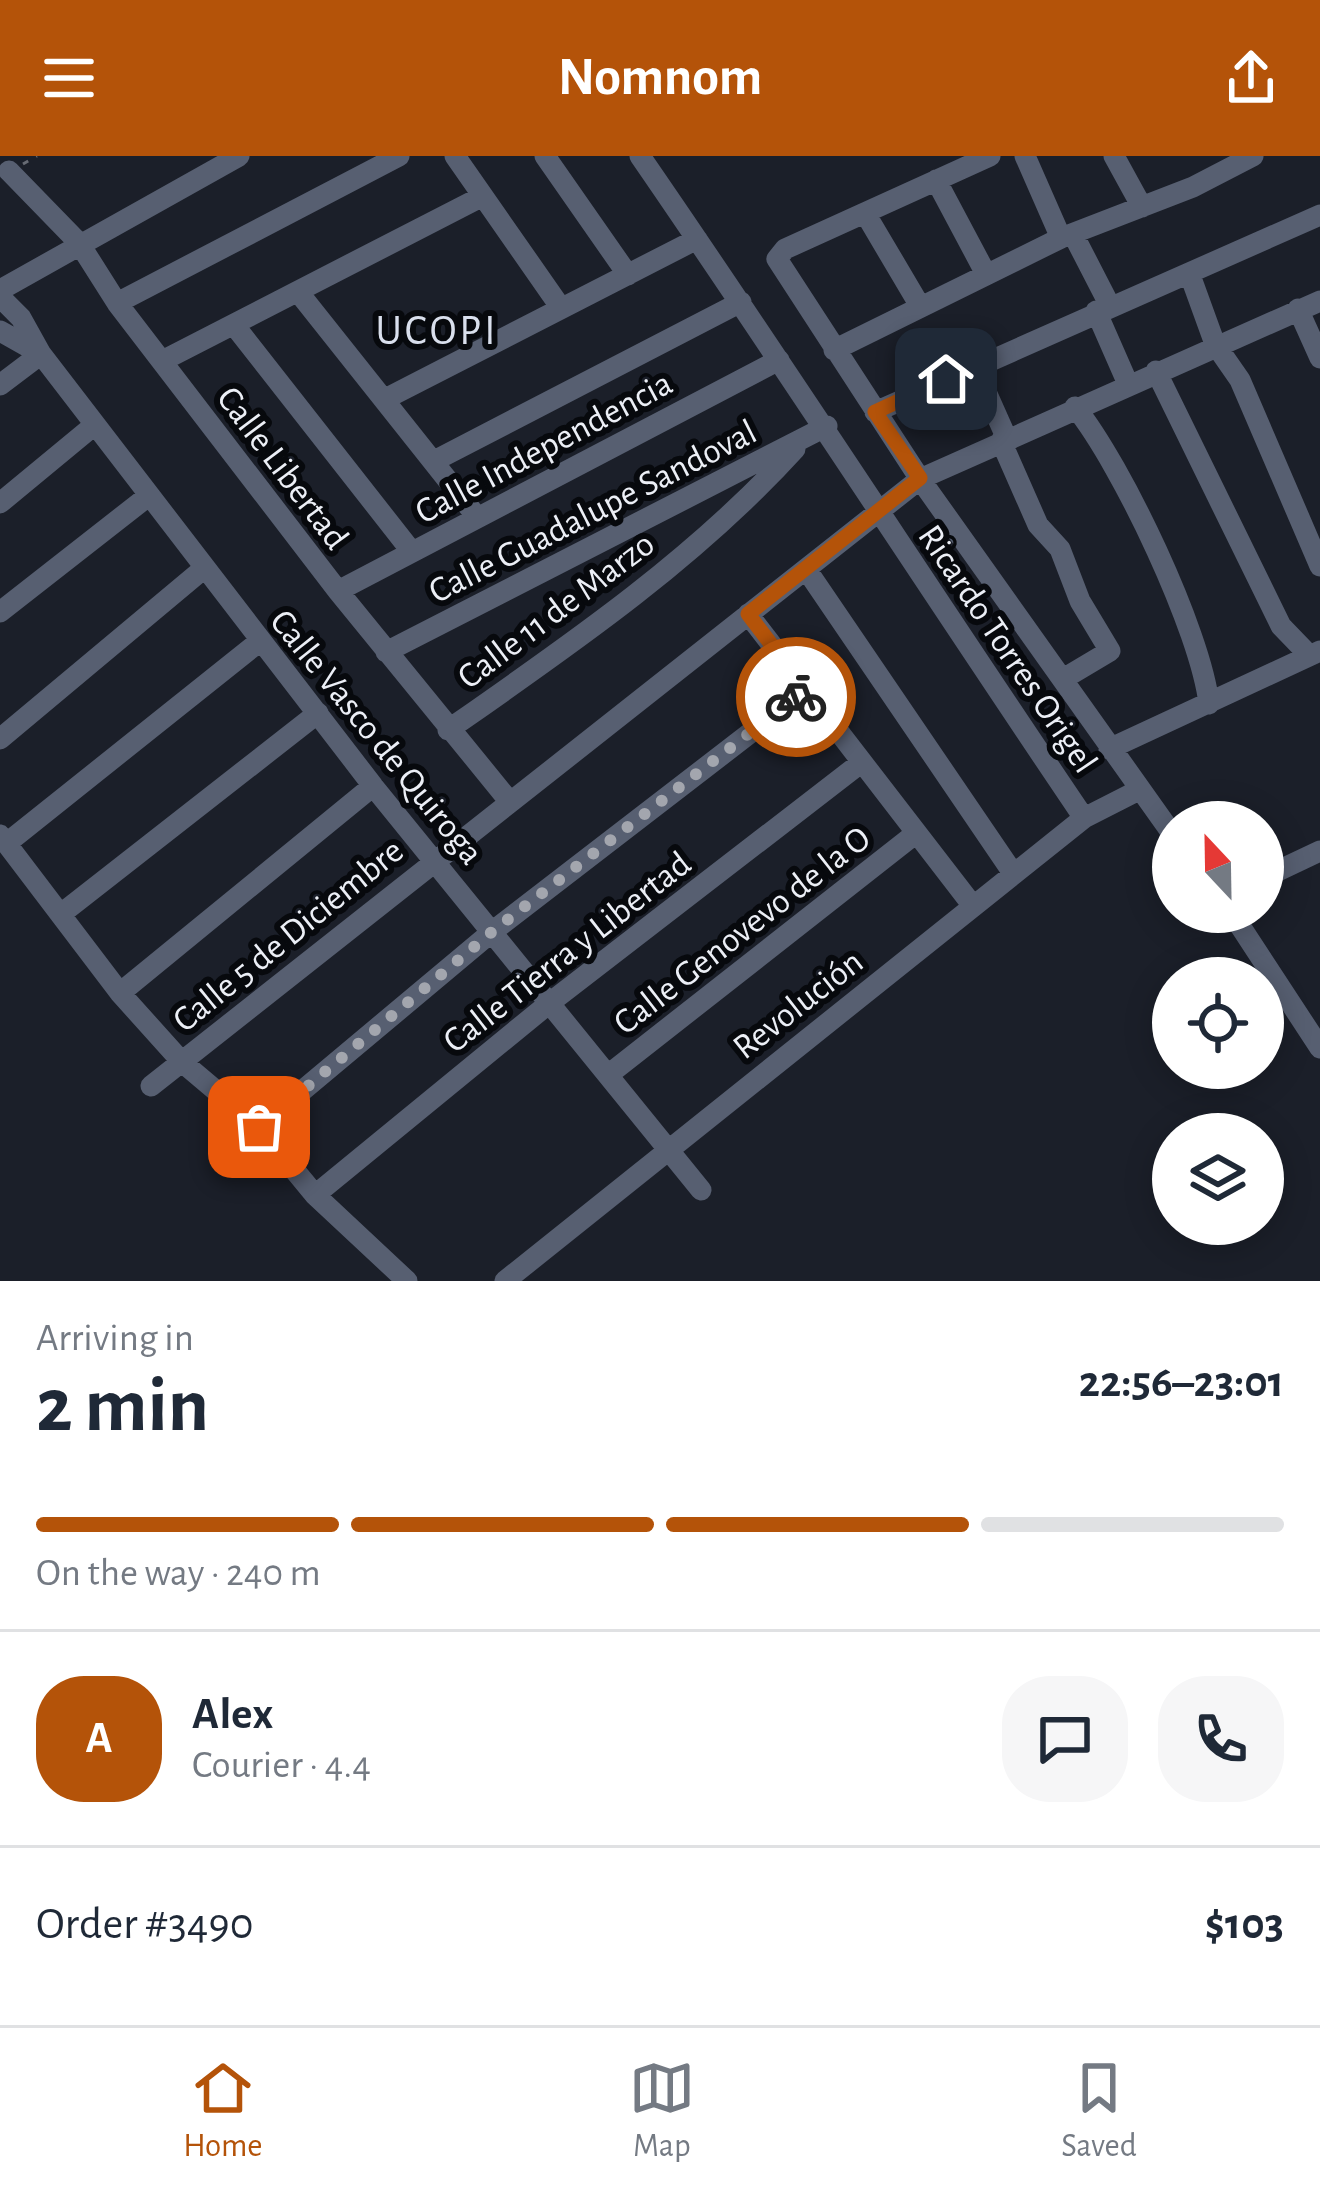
<!DOCTYPE html>
<html lang="en">
<head>
<meta charset="utf-8">
<style>
	body { margin:0; font-family:"Alegreya Sans",sans-serif; background:#f6f6f7; color:#1f2937; height:100vh; display:flex; flex-direction:column; font-size:45px; white-space:nowrap }
	* { box-sizing:border-box; margin:0 }
	p { font-size:39px; color:#747a83 }
	.icon { flex:none; width:66px; height:66px; fill:none; stroke:currentColor; stroke-width:2; stroke-linecap:round; stroke-linejoin:round }
	.map { position:relative; height:1125px; overflow:hidden }
	.panel { display:flex; flex-direction:column; background:#fff; flex:1 }
	.panel>* { flex:none }
	.needle { width:78px; rotate:338deg }
	.buttons { position:absolute; left:1152px; top:645px; display:grid; gap:24px }
	.buttons a { display:grid; place-items:center; width:132px; height:132px; border-radius:50%; background:#fff; box-shadow:0 6px 30px #0003; font-size:60px }
	.pin { position:absolute; display:grid; place-items:center; width:102px; height:102px; color:#fff; margin:-51px; border-radius:24px; box-shadow:0 6px 18px #0006 }
	.courier { position:absolute; display:grid; place-items:center; width:120px; height:120px; margin:-60px; border:9px solid #b45309; border-radius:50%; background:#fff; color:#222; box-shadow:0 3px 15px #0007 }
	.summary em { font-style:normal; font-weight:700 }
	.summary div { display:flex; flex-direction:column-reverse }
	.summary { display:flex; align-items:center; justify-content:space-between; height:204px; padding:0 36px }
	h1 { font-size:78px; font-weight:700; line-height:90px }
	.bar { display:grid; grid-template-columns:repeat(4,1fr); gap:18px 12px; align-content:center; height:144px; padding:0 36px }
	.bar i { height:15px; border-radius:9px; background:#e0e1e3 }
	.bar .selected { background:#b45309 }
	.bar p { grid-column:span 4 }
	.line { display:flex; align-items:center; gap:30px; padding:0 36px; border-top:3px solid #e0e1e3 }
	.line div { flex:1 }
	.round { display:grid; place-items:center; flex:none; width:126px; height:126px; border-radius:48px; background:#f6f6f7 }
	header { display:flex; justify-content:space-between; align-items:center; height:156px; padding:0 36px; background:#b45309; color:#fff; font-size:54px; font-weight:700 }
	.dock { display:flex; justify-content:space-around; align-items:center; height:168px; border-top:3px solid #e0e1e3; background:#fff; font-size:33px; color:#747a83 }
	.dock a { display:grid; justify-items:center; gap:6px }
	.dock .selected { color:#b45309 }
	.map>svg:first-child { display:block }
</style>
</head>
<body>
<header><svg class="icon" aria-label="menu" viewBox="0 0 24 24"><path d="M4 6h16M4 12h16M4 18h16"/></svg>Nomnom<svg class="icon" aria-label="share" viewBox="0 0 24 24"><path d="M12 15V3M7 8l5-5 5 5M5 13v7h14v-7"/></svg></header>
<div class="map">
<svg width="1320" height="1125" viewBox="0 0 1320 1125">
	<rect width="100%" height="100%" fill="#1b1f29"/>
	<g fill="none" stroke-linecap="round" stroke-linejoin="round">
		<path stroke="#676b74" stroke-width="3" stroke-dasharray="6 9" stroke-linecap="butt" d="M23 8 37 0"/>
		<path stroke="#575f71" stroke-width="21" d="M455 0 561 152
			M545 0 628 119
			M640 0C791 219 935 442 1084 662
			M990 0 785 93 777 103 920 323 1173 679
			M1025 0 1061 82
			M1114 0 1142 51
			M9 15 79 87 117 147 338 435 510 646
			M936 24 986 118
			M865 57 920 150
			M1074 80 1109 148
			M1190 119 1215 188 1240 224 1320 410
			M0 134 239 0
			M299 137 477 361
			M0 141 21 162 41 198
			M117 147 399 0
			M1298 153 1320 202
			M1096 155 1128 228
			M234 169 412 396
			M0 175 41 198 373 630 701 1034
			M834 194 1061 82 1193 31 1253 0
			M162 205 483 40
			M975 211 1007 283
			M1156 215 1281 470 1309 499
			M0 229 41 198
			M385 243 697 83
			M1075 251C1122 309 1201 476 1209 548
			M875 256 1320 59
			M1001 285 1038 369 1060 393 1080 445 1110 495 1063 523
			M434 305 741 146
			M0 347 92 271
			M806 413 1013 717
			M338 435 779 204
			M0 456 147 341
			M748 458 973 750
			M386 496 827 270
			M448 574C570 489 695 403 795 293
			M0 583 202 414
			M1109 593 1320 495
			M0 679 120 837 182 906 259 971 315 1039 407 1125
			M7 687 260 485
			M1263 722 1320 695
			M1231 756 1320 892
			M61 758 318 557
			M120 837 373 630
			M608 919 915 678
			M151 930 920 323 1320 145
			M259 971 493 775 806 534
			M315 1039 547 849 862 606
			M505 1125 1084 662 1139 634"/>
	</g>
	<g fill="none" stroke-linecap="round" stroke-linejoin="round">
		<path stroke="#a3a6ae" stroke-width="12" stroke-dasharray="0 21.6" d="M259 971 493 775 796 541"/>
		<path stroke="#b45309" stroke-width="15" d="M796 541 806 534 748 458 920 322 875 256 946 223"/>
	</g>
	<g text-anchor="middle" stroke-width="12" stroke-linejoin="round" paint-order="stroke">
		<g font-size="36" fill="#eceff6" stroke="#07090d">
			<text transform="translate(543 290) rotate(-28)" y="13">Calle Independencia</text>
			<text transform="translate(284 311) rotate(53)" y="13">Calle Libertad</text>
			<text transform="translate(592 354) rotate(-27)" y="13">Calle Guadalupe Sandoval</text>
			<text transform="translate(555 453) rotate(-37)" y="13">Calle 11 de Marzo</text>
			<text transform="translate(1009 492) rotate(56)" y="13">Ricardo Torres Origel</text>
			<text transform="translate(378 580) rotate(51)" y="13">Calle Vasco de Quiroga</text>
			<text transform="translate(741 773) rotate(-38)" y="13">Calle Genovevo de la O</text>
			<text transform="translate(287 778) rotate(-39)" y="13">Calle 5 de Diciembre</text>
			<text transform="translate(566 795) rotate(-38)" y="13">Calle Tierra y Libertad</text>
			<text transform="translate(797 847) rotate(-38)" y="13">Revolución</text>
		</g>
		<g font-size="42" letter-spacing="3" fill="#d9dfec" stroke="#07090d">
			<text x="437" y="188">UCOPI</text>
		</g>
	</g>
</svg>
<div class="buttons">
<a><svg class="needle" viewBox="-14 -14 28 28"><path d="M0-13l5 13h-10z" fill="#e53935"/><path d="M0 13l5-13h-10z" fill="#747a83"/></svg></a>
<a><svg class="icon" aria-label="locate" viewBox="0 0 24 24"><circle cx="12" cy="12" r="6"/><path d="M12 2v4M12 18v4M2 12h4M18 12h4"/></svg></a>
<a><svg class="icon" aria-label="layers" viewBox="0 0 24 24"><path d="M12 4l9 5-9 5-9-5zM3 14l9 5 9-5"/></svg></a>
</div>
<div class="pin" style="left:259px;top:971px;background:#ea580c"><svg class="icon" aria-label="bag" viewBox="0 0 24 24"><path d="M5 8h14l-1 12H6zM9 8a3 3 0 0 1 6 0"/></svg></div>
<div class="pin" style="left:946px;top:223px;background:#1f2937"><svg class="icon" aria-label="home" viewBox="0 0 24 24"><path d="M3 11l9-7 9 7M6 9v11h12V9"/></svg></div>
<div class="courier" style="left:796px;top:541px"><svg class="icon" aria-label="bike" viewBox="0 0 24 24"><circle cx="6" cy="16" r="4"/><circle cx="18" cy="16" r="4"/><path d="M6 16l4-8h5l3 8M10 8l3 8H6M13 5h3"/></svg></div>
</div>
<section class="panel">
<div class="summary"><div><h1>2 min</h1><p>Arriving in</p></div><em>22:56–23:01</em></div>
<div class="bar"><i class="selected"></i><i class="selected"></i><i class="selected"></i><i></i><p>On the way · 240 m</p></div>
<div class="line" style="height:216px"><b class="round" style="background:#b45309;color:#fff">A</b><div><b>Alex</b><p>Courier · 4.4</p></div><a class="round"><svg class="icon" aria-label="chat" viewBox="0 0 24 24"><path d="M4 5h16v11H9l-5 4z"/></svg></a><a class="round"><svg class="icon" aria-label="phone" viewBox="0 0 24 24"><path d="M5 4h4l2 5-3 2q2 4 5 5l2-3 5 2v4C11 20 4 13 5 4z"/></svg></a></div>
<div class="line" style="height:156px"><div>Order #3490</div><b>$103</b></div>
</section>
<nav class="dock">
<a class="selected"><svg class="icon" aria-label="home" viewBox="0 0 24 24"><path d="M3 11l9-7 9 7M6 9v11h12V9"/></svg>Home</a>
<a><svg class="icon" aria-label="map" viewBox="0 0 24 24"><path d="M3 6l6-2 6 2 6-2v14l-6 2-6-2-6 2zM9 4v14M15 6v14"/></svg>Map</a>
<a><svg class="icon" aria-label="saved" viewBox="0 0 24 24"><path d="M7 4h10v16l-5-4-5 4z"/></svg>Saved</a>
</nav>
</body>
</html>
